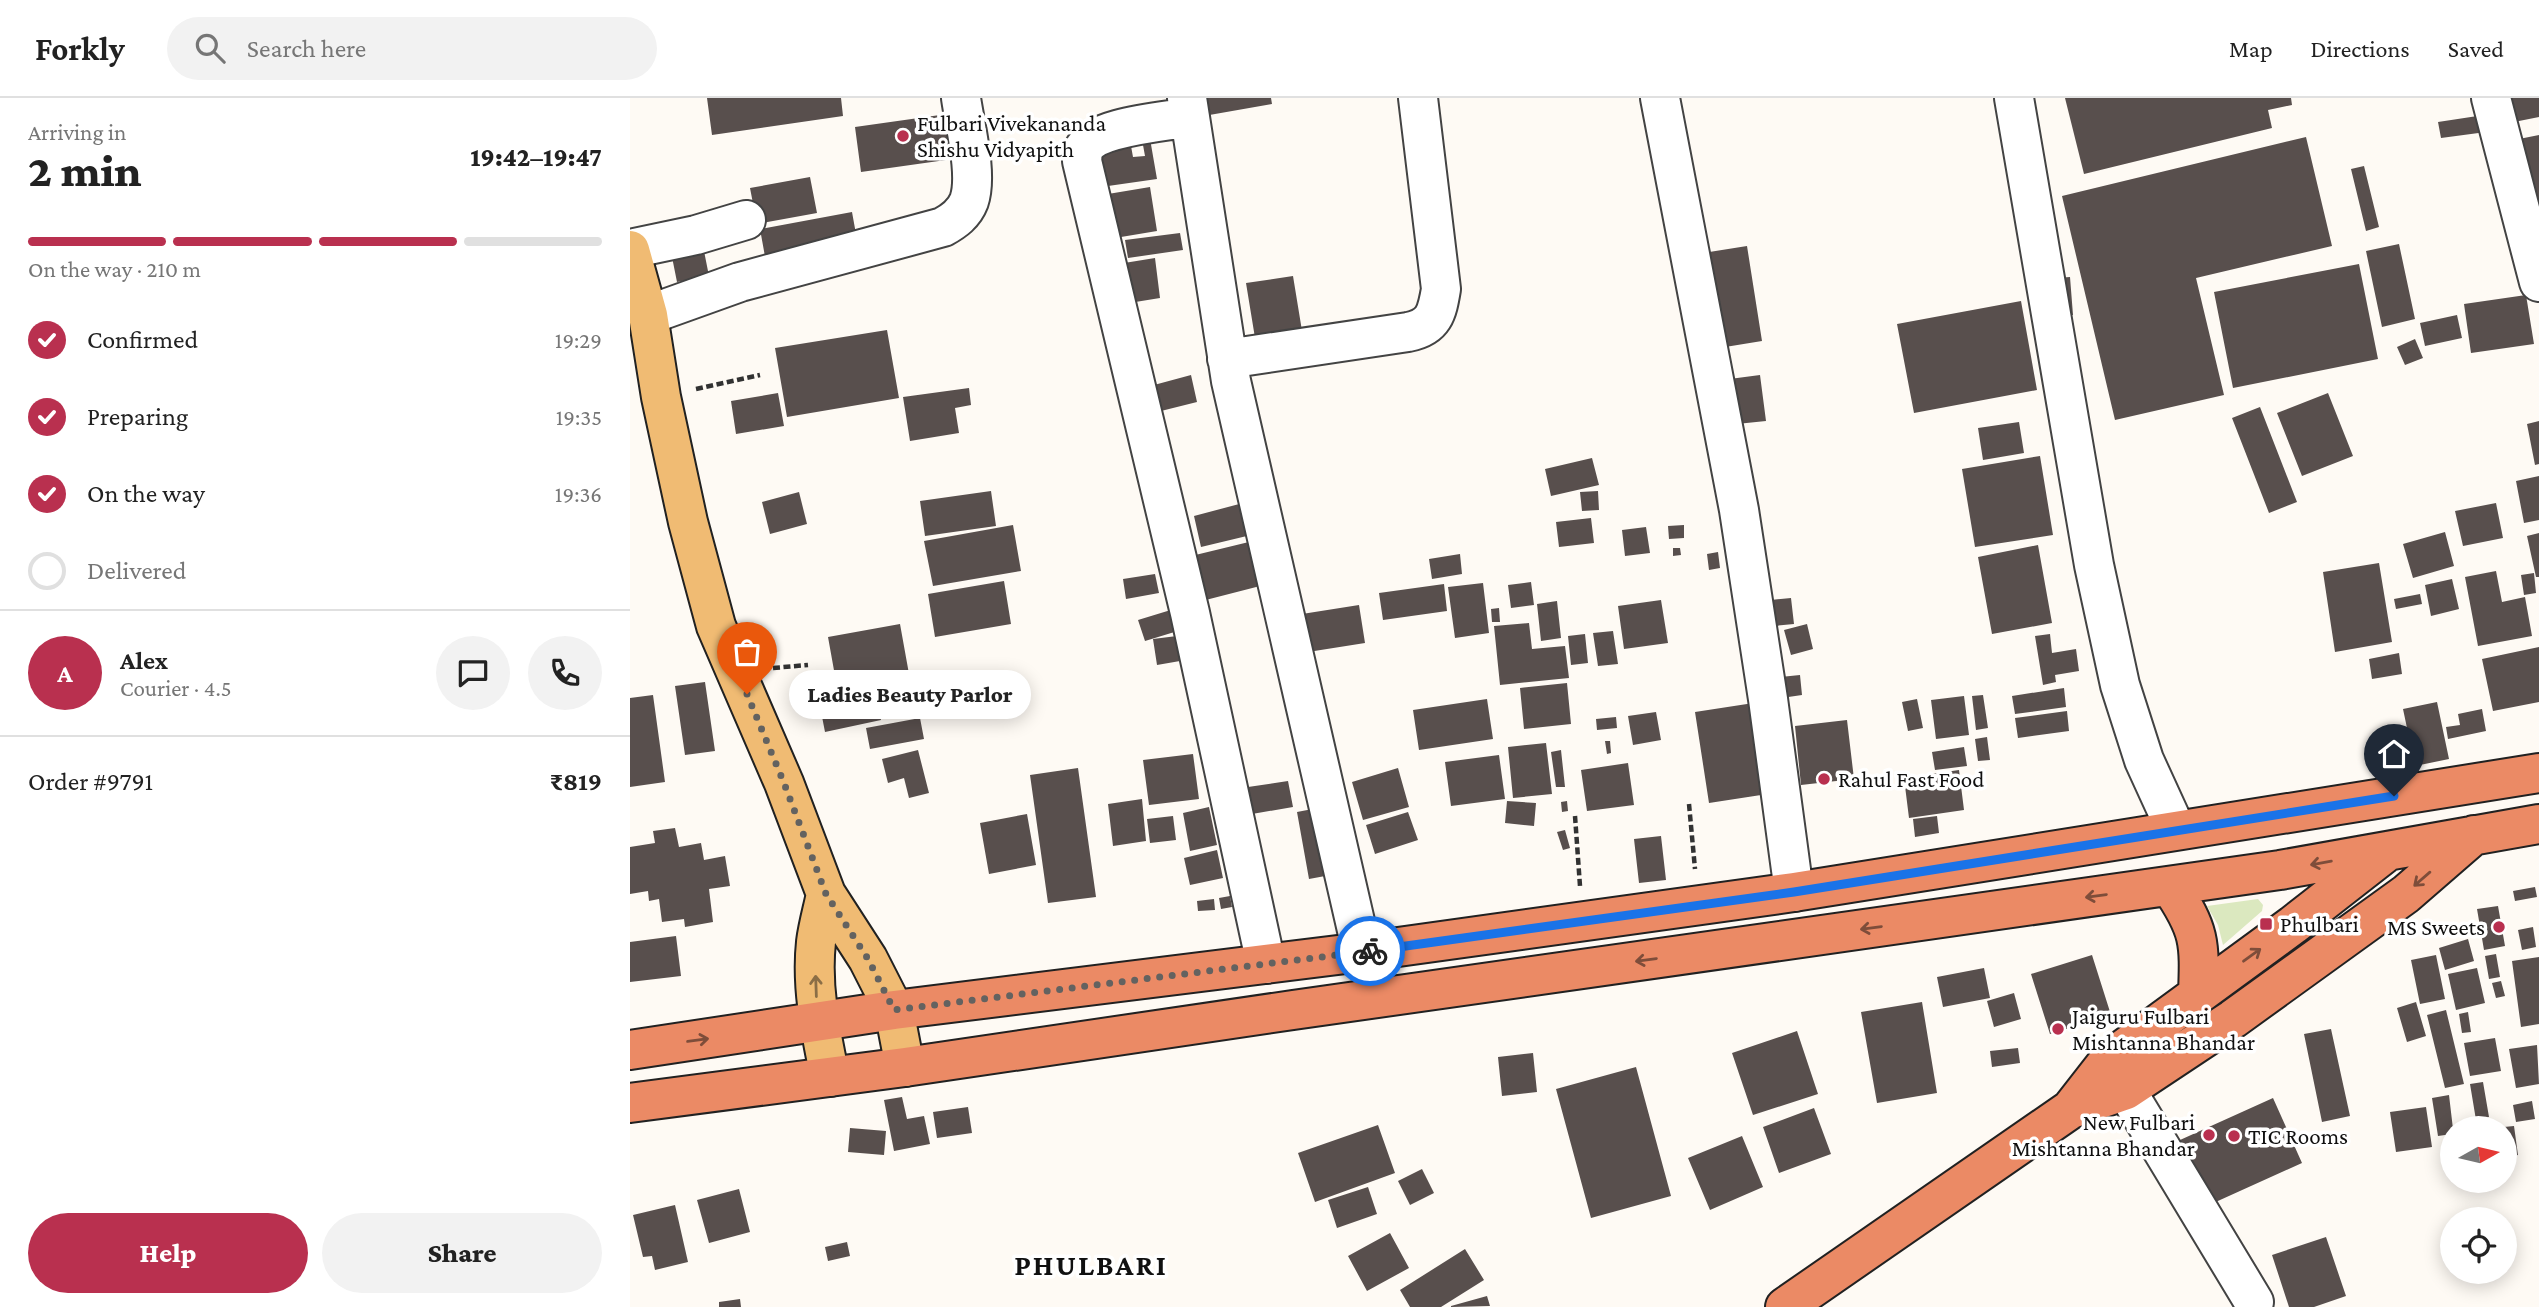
<!DOCTYPE html>
<html lang="en">
<head>
<meta charset="utf-8">
<style>
	body { margin:0; font-family:"Crimson Pro",serif; background:#f2f2f2; color:#222; height:100vh; display:flex; flex-direction:column; font-size:26px; white-space:nowrap }
	* { box-sizing:border-box; margin:0 }
	p { font-size:23px; color:#767676 }
	.icon { flex:none; width:38px; height:38px; fill:none; stroke:currentColor; stroke-width:2; stroke-linecap:round; stroke-linejoin:round }
	.map { position:relative; flex:1; overflow:hidden }
	.drawer { display:flex; flex-direction:column; background:#fff; width:630px }
	.drawer>* { flex:none }
	.needle { width:46px; rotate:82deg }
	.buttons { position:absolute; left:1810px; top:1018px; display:grid; gap:14px }
	.buttons a { display:grid; place-items:center; width:77px; height:77px; border-radius:50%; background:#fff; box-shadow:0 4px 18px #0003; font-size:35px }
	.pin { position:absolute; display:grid; place-items:center; width:60px; height:60px; color:#fff; margin:-72px -30px; border-radius:50% 50% 50% 0; rotate:-45deg; box-shadow:0 0 7px #0007 }
	.pin .icon { rotate:45deg }
	.courier { position:absolute; display:grid; place-items:center; width:70px; height:70px; margin:-35px; border:5px solid #1a73e8; border-radius:50%; background:#fff; color:#222; box-shadow:0 2px 9px #0007 }
	.bubble { position:absolute; height:49px; border-radius:24px; background:#fff; box-shadow:0 4px 18px #0003; font-size:23px; font-weight:800; line-height:49px; text-align:center }
	.headline em { font-style:normal; font-weight:800 }
	.headline div { display:flex; flex-direction:column-reverse }
	.headline { display:flex; align-items:center; justify-content:space-between; height:119px; padding:0 28px }
	h1 { font-size:46px; font-weight:800; line-height:52px }
	.bar { display:grid; grid-template-columns:repeat(4,1fr); gap:10px 7px; align-content:center; height:84px; padding:0 28px }
	.bar i { height:9px; border-radius:5px; background:#e0e0e0 }
	.bar .active { background:#b9304f }
	.bar p { grid-column:span 4 }
	.line { display:flex; align-items:center; gap:18px; padding:0 28px; border-top:2px solid #e0e0e0 }
	.line div { flex:1 }
	.round { display:grid; place-items:center; flex:none; width:74px; height:74px; border-radius:37px; background:#f2f2f2 }
	ol { padding:0 28px; list-style:none }
	li { display:flex; align-items:center; gap:21px; height:77px }
	li p { margin-inline-start:auto }
	li .icon { padding:7px; border-radius:50%; background:#b9304f; color:#fff; stroke-width:4 }
	li:last-child { color:#767676 }
	li i { width:38px; height:38px; border:4px solid #e0e0e0; border-radius:50% }
	.action { display:flex; gap:14px; margin-top:auto; padding:14px 28px }
	.action a { flex:1; height:80px; border-radius:42px; background:#b9304f; color:#fff; font-size:28px; font-weight:800; line-height:80px; text-align:center }
	.action a+a { background:#f2f2f2; color:#222 }
	header { display:flex; align-items:center; gap:42px; box-sizing:border-box; height:98px; padding:0 35px; background:#fff; border-bottom:2px solid #e0e0e0 }
	header strong { font-size:33px }
	nav { display:flex; gap:38px; margin-inline-start:auto; font-size:24px }
	.search { width:490px; height:63px; background:#f2f2f2; display:flex; align-items:center; gap:18px; box-sizing:border-box; padding:0 24px; border-radius:38px; color:#767676; font-size:26px }
	main { display:flex; flex:1; min-height:0 }
	.map>svg:first-child { display:block }
</style>
</head>
<body>
<header>
<strong>Forkly</strong>
<div class="search"><svg class="icon" aria-label="search" viewBox="0 0 24 24"><circle cx="10" cy="10" r="6"/><path d="M15 15l6 6"/></svg>Search here</div>
<nav><a>Map</a><a>Directions</a><a>Saved</a></nav>
</header>
<main>
<section class="drawer">
<div class="headline"><div><h1>2 min</h1><p>Arriving in</p></div><em>19:42–19:47</em></div>
<div class="bar"><i class="active"></i><i class="active"></i><i class="active"></i><i></i><p>On the way · 210 m</p></div>
<ol>
<li><svg class="icon" aria-label="check" viewBox="0 0 24 24"><path d="M5 12l5 5 9-10"/></svg>Confirmed<p>19:29</p></li>
<li><svg class="icon" aria-label="check" viewBox="0 0 24 24"><path d="M5 12l5 5 9-10"/></svg>Preparing<p>19:35</p></li>
<li><svg class="icon" aria-label="check" viewBox="0 0 24 24"><path d="M5 12l5 5 9-10"/></svg>On the way<p>19:36</p></li>
<li><i></i>Delivered</li>
</ol>
<div class="line" style="height:126px"><b class="round" style="background:#b9304f;color:#fff">A</b><div><b>Alex</b><p>Courier · 4.5</p></div><a class="round"><svg class="icon" aria-label="chat" viewBox="0 0 24 24"><path d="M4 5h16v11H9l-5 4z"/></svg></a><a class="round"><svg class="icon" aria-label="phone" viewBox="0 0 24 24"><path d="M5 4h4l2 5-3 2q2 4 5 5l2-3 5 2v4C11 20 4 13 5 4z"/></svg></a></div>
<div class="line" style="height:91px"><div>Order #9791</div><b>₹819</b></div>
<div class="action"><a>Help</a><a>Share</a></div>
</section>
<div class="map">
<svg width="1909" height="1209" viewBox="0 0 1909 1209">
	<rect width="100%" height="100%" fill="#fefaf4"/>
	<path fill="#dbe8bf" d="M1628 801 1633 807 1632 813 1593 847 1588 827 1577 808Z"/>
	<path fill="#584f4d" d="M77 0H211L213 18 82 37Z
		M565 0H641L642 6 568 19Z
		M1435 0H1661L1662 7 1638 12 1642 30 1454 76Z
		M1879 0H1909V19L1884 24Z
		M317 16 323 61 231 74 225 29Z
		M1854 17 1856 34 1811 40 1808 24Z
		M519 35 527 81 464 90 461 44 499 37 503 59 515 58 511 36Z
		M1909 37V130L1889 41Z
		M1676 39 1702 148 1566 180 1594 297 1485 322 1432 98Z
		M1734 68 1749 129 1736 133 1721 71Z
		M180 79 187 115 127 126 120 90Z
		M520 89 527 133 485 140 478 96Z
		M222 114 228 147 136 164 130 131Z
		M550 135 553 152 498 160 495 142Z
		M72 143 79 178 47 184 40 149Z
		M1769 146 1785 221 1752 229 1736 153Z
		M1117 148 1132 243 1089 250 1073 155Z
		M525 160 530 200 493 206 488 166Z
		M1729 166 1748 261 1603 290 1584 194Z
		M663 178 673 239 626 246 616 185Z
		M1440 179 1443 217 1430 218 1426 180Z
		M1896 197 1904 246 1841 255 1834 206Z
		M1391 203 1407 292 1284 315 1267 226Z
		M1827 217 1832 240 1795 248 1790 225Z
		M257 232 269 300 157 319 145 250Z
		M1785 241 1793 260 1775 267 1767 249Z
		M561 277 567 304 531 313 524 287Z
		M1130 277 1136 323 1097 327 1092 282Z
		M339 290 341 307 325 310 329 335 280 343 273 299Z
		M148 295 154 328 106 336 101 303Z
		M1698 295 1723 358 1672 378 1647 315Z
		M1630 309 1667 404 1639 415 1602 320Z
		M1909 323V366L1905 367 1897 326Z
		M1389 324 1394 355 1353 362 1348 330Z
		M1410 358 1423 437 1345 449 1332 371Z
		M962 360 969 387 921 398 915 371Z
		M1909 378V422L1894 425 1886 383Z
		M361 393 366 428 295 438 290 403Z
		M968 393 969 412 952 413 950 394Z
		M169 394 177 426 140 436 132 404Z
		M613 405 621 437 571 449 564 418Z
		M1866 405 1873 440 1833 448 1825 413Z
		M961 420 964 445 929 449 926 424Z
		M383 427 391 473 303 488 294 443Z
		M1054 427V440L1039 441 1038 428Z
		M1016 429 1020 455 995 458 992 432Z
		M1815 434 1824 468 1783 480 1773 446Z
		M1909 435V479H1906L1897 438Z
		M623 443 634 487 564 505 553 460Z
		M1408 447 1422 525 1362 536 1348 459Z
		M1043 450H1050L1051 457 1043 458Z
		M1088 454 1090 470 1079 472 1077 456Z
		M830 456 832 476 802 481 799 461Z
		M1749 465 1762 544 1705 554 1693 474Z
		M1866 473 1872 504 1895 499 1902 538 1848 548 1835 479Z
		M1904 475 1906 495 1894 497 1891 477Z
		M525 476 529 495 496 501 493 481Z
		M1822 481 1829 511 1801 518 1795 487Z
		M374 483 381 526 305 539 298 496Z
		M901 484 904 507 881 510 878 487Z
		M853 485 859 535 825 540 818 489Z
		M814 486 817 513 753 522 749 495Z
		M1790 496 1792 506 1766 511 1764 501Z
		M1161 500 1164 526 1134 529 1131 503Z
		M1031 502 1038 545 994 551 988 508Z
		M927 503 931 540 911 543 907 506Z
		M729 507 735 545 678 554 672 516Z
		M869 510 870 524H862L861 511Z
		M544 511 551 532 515 543 508 522Z
		M899 525 902 551 935 548 939 580 870 587 864 528Z
		M270 526 279 576 207 589 198 539Z
		M1177 526 1183 551 1161 557 1154 532Z
		M983 533 988 566 968 568 963 535Z
		M955 536 958 565 941 567 938 538Z
		M1420 536 1422 555 1446 551 1449 573 1425 577 1426 584 1413 587 1405 538Z
		M547 538 550 563 527 567 523 541Z
		M1909 549V604L1863 613 1852 561Z
		M1769 555 1772 576 1742 581 1739 561Z
		M1170 577 1172 597 1145 601 1142 580Z
		M75 584 85 653 55 657 45 588Z
		M937 585 941 626 894 631 890 590Z
		M243 586 251 622 195 634 188 598Z
		M1434 590 1436 609 1385 616 1382 598Z
		M23 597 35 684 0 689V600Z
		M1353 597 1358 630 1346 632 1342 598Z
		M1334 598 1339 637 1306 641 1301 602Z
		M857 601 863 641 789 652 783 612Z
		M1287 601 1293 630 1278 633 1272 604Z
		M1130 604 1144 695 1079 705 1065 614Z
		M1807 604 1819 661 1785 668 1773 611Z
		M1852 611 1856 633 1818 641 1816 629 1830 627 1828 616Z
		M1437 613 1439 633 1388 640 1385 620Z
		M1026 614 1031 642 1003 647 998 618Z
		M986 619 987 630 967 632 966 621Z
		M290 620 294 641 240 651 236 630Z
		M1217 622 1224 681 1171 687 1165 628Z
		M1357 639 1360 662 1348 663 1345 641Z
		M975 643H980L981 655 977 656Z
		M916 645 922 696 883 700 878 649Z
		M1334 649 1337 668 1305 672 1302 654Z
		M288 652 299 695 279 700 274 680 258 685 252 661Z
		M931 652 935 689H926L921 654Z
		M563 656 569 701 519 707 513 662Z
		M869 657 875 701 821 708 815 664Z
		M998 665 1004 707 957 713 951 672Z
		M448 670 466 799 418 805 400 677Z
		M768 670 779 709 733 722 722 684Z
		M1329 672 1334 712 1279 720 1274 680Z
		M658 683 663 709 622 716 618 689Z
		M512 701 516 743 483 748 478 706Z
		M877 703 906 705 904 728 875 725Z
		M937 703 938 713 932 714 931 704Z
		M579 709 587 747 560 753 553 715Z
		M693 709 706 776 679 781 667 714Z
		M778 714 788 742 745 756 736 727Z
		M397 716 406 767 359 776 350 725Z
		M543 718 546 742 520 745 517 721Z
		M1307 718 1309 735 1285 739 1283 721Z
		M45 730 49 749 71 745 74 762 95 758 100 788 79 791 83 824 55 829 54 821 32 824 29 801 19 803 18 793 0 796V749L25 745 23 733Z
		M935 732 940 750 933 752 927 734Z
		M1031 738 1036 782 1009 785 1004 741Z
		M587 752 593 780 560 787 554 760Z
		M1905 789 1907 799 1885 803 1883 793Z
		M600 798 602 809 591 811 589 800Z
		M584 801 585 812 568 813 567 803Z
		M1868 808 1875 848 1854 852 1847 811Z
		M1903 829 1906 849 1892 852 1888 832Z
		M46 838 51 878 0 884V844Z
		M1838 841 1844 863 1815 872 1809 850Z
		M1866 856 1870 879 1859 881 1855 858Z
		M1462 857 1481 917 1420 936 1401 876Z
		M1806 857 1815 901 1790 906 1781 862Z
		M1909 859V926L1891 929 1882 863Z
		M1354 870 1360 900 1313 909 1307 879Z
		M1847 870 1855 905 1826 912 1818 876Z
		M1871 883 1875 898 1866 900 1862 885Z
		M1384 895 1391 921 1364 929 1357 903Z
		M1292 904 1307 995 1247 1005 1231 914Z
		M1786 904 1796 938 1777 944 1767 910Z
		M1816 912 1834 986 1815 990 1797 917Z
		M1838 914 1841 934 1832 935 1829 916Z
		M1701 931 1720 1018 1692 1024 1674 936Z
		M1167 933 1188 996 1123 1017 1102 955Z
		M1865 940 1871 973 1840 978 1834 945Z
		M1907 947 1909 986 1886 990 1879 951Z
		M1388 950 1390 965 1362 969 1360 953Z
		M903 955 907 994 872 998 868 959Z
		M1006 969 1041 1098 961 1120 926 991Z
		M1853 984 1859 1019 1846 1022 1840 986Z
		M1819 997 1823 1031 1822 1036 1808 1038 1802 1000Z
		M272 999 277 1021 294 1018 300 1046 264 1053 254 1002Z
		M1643 1000 1672 1065 1579 1107 1550 1042Z
		M1902 1003 1905 1021 1886 1024 1883 1007Z
		M338 1009 342 1035 307 1040 303 1014Z
		M1796 1009 1802 1049 1766 1054 1760 1014Z
		M1184 1010 1201 1056 1149 1075 1133 1029Z
		M748 1027 765 1075 685 1104 668 1055Z
		M1884 1028 1888 1057 1874 1060V1029Z
		M220 1030 256 1033 254 1057 218 1054Z
		M1112 1038 1133 1089 1080 1112 1058 1060Z
		M792 1071 804 1095 780 1107 768 1083Z
		M738 1089 747 1116 707 1130 698 1102Z
		M109 1091 120 1134 79 1145 67 1102Z
		M45 1107 58 1164 25 1172 22 1158 13 1159 3 1117Z
		M760 1135 779 1170 737 1193 718 1158Z
		M1696 1139 1716 1198 1684 1209H1659L1642 1157Z
		M217 1144 220 1158 198 1163 195 1149Z
		M835 1151 854 1182 811 1209H780L770 1192Z
		M857 1198 860 1208 821 1209V1208Z
		M110 1201 111 1209H89V1204Z"/>
	<g fill="none" stroke-linecap="round" stroke-linejoin="round">
		<g stroke="#434343" stroke-width="42">
			<path id="minor" d="M557 0 601 283 732 854
				M1030 0 1109 412 1138 601 1164 794
				M1384 0 1464 467 1490 587 1514 662 1546 732
				M1861 0 1909 184
				M560 19C535 24 465 28 453 52 452 55 453 59 452 63L560 515 636 866
				M0 151 66 137 116 122
				M18 217 110 184 313 129C324 123 334 116 339 103 348 77 335 28 331 0
				M597 261 778 234C804 229 807 215 811 191L788 0
				M1481 963 1496 992 1624 1204"/>
		</g>
		<g stroke="#212121" stroke-width="42">
			<path id="major" d="M0 152 18 217 31 299 58 424 86 528 154 685 196 796 238 861 264 912 275 969
				M196 796C193 811 188 828 186 844 181 890 191 935 200 979"/>
		</g>
		<g stroke="#212121" stroke-width="42">
			<path id="highway" d="M1540 788C1570 832 1570 844 1568 896
				M0 952 264 912 732 854 1164 794 1909 675
				M0 1005 275 969 663 912 1650 772 1909 726
				M1441 1011 1480 961 1663 827 1754 756
				M1155 1209 1441 1011 1496 992 1603 921 1776 796 1844 737"/>
		</g>
		<path stroke="#323232" stroke-width="4.5" stroke-dasharray="7 3.5" stroke-linecap="butt" d="M66 291 130 277
			M143 570 178 567
			M1059 706 1065 771
			M945 718 950 788"/>
		<use href="#minor" stroke="#fff" stroke-width="38"/>
		<use href="#major" stroke="#f0bb73" stroke-width="38"/>
		<use href="#highway" stroke="#eb8a65" stroke-width="38"/>
	</g>
	<defs><path id="oneway-shaft" d="M-6 0H5M1.5-3L5.5 0L1.5 3" fill="none" stroke-width="1.6" stroke-linecap="round" stroke-linejoin="round" transform="scale(1.75)"/></defs>
	<g stroke="#7e4d3a">
		<use href="#oneway-shaft" transform="translate(1691 765) rotate(170)"/>
		<use href="#oneway-shaft" transform="translate(1792 781) rotate(139)"/>
		<use href="#oneway-shaft" transform="translate(1466 798) rotate(172)"/>
		<use href="#oneway-shaft" transform="translate(1241 830) rotate(172)"/>
		<use href="#oneway-shaft" transform="translate(1622 857) rotate(-36)"/>
		<use href="#oneway-shaft" transform="translate(1016 862) rotate(172)"/>
		<use href="#oneway-shaft" transform="translate(68 942) rotate(-8)"/>
	</g>
	<use stroke="#8b6e46" href="#oneway-shaft" transform="translate(186 888) rotate(-92)"/>
	<g fill="none" stroke-linecap="round" stroke-linejoin="round">
		<path stroke="#636260" stroke-width="7" stroke-dasharray="0 12.6" d="M117 596 154 685 196 796 238 861 264 912 740 853"/>
		<path stroke="#1a73e8" stroke-width="9" d="M740 853 1164 794 1764 698"/>
	</g>
	<g fill="#b9304f" stroke="#fff" stroke-width="2.5">
		<circle cx="273" cy="38" r="7"/>
		<circle cx="1194" cy="681" r="7"/>
		<rect x="1629" y="819" width="14" height="14" rx="3.5"/>
		<circle cx="1869" cy="829" r="7"/>
		<circle cx="1428" cy="931" r="7"/>
		<circle cx="1579" cy="1037" r="7"/>
		<circle cx="1604" cy="1038" r="7"/>
	</g>
	<g text-anchor="middle" stroke-width="7" stroke-linejoin="round" paint-order="stroke">
		<g font-size="23" fill="#101010" stroke="#fff" text-anchor="start">
			<text x="287" y="33">Fulbari Vivekananda<tspan x="287" dy="26">Shishu Vidyapith</tspan></text>
			<text x="1208" y="689">Rahul Fast Food</text>
			<text x="1650" y="834">Phulbari</text>
			<text x="1855" y="837" text-anchor="end">MS Sweets</text>
			<text x="1442" y="926">Jaiguru Fulbari<tspan x="1442" dy="26">Mishtanna Bhandar</tspan></text>
			<text x="1565" y="1032" text-anchor="end">New Fulbari<tspan x="1565" dy="26">Mishtanna Bhandar</tspan></text>
			<text x="1618" y="1046">TIC Rooms</text>
		</g>
		<g font-size="30" font-weight="bold" letter-spacing="2" fill="#101010" stroke="#fff">
			<text x="461" y="1177">PHULBARI</text>
		</g>
	</g>
</svg>
<div class="buttons">
<a><svg class="needle" viewBox="-14 -14 28 28"><path d="M0-13l5 13h-10z" fill="#e53935"/><path d="M0 13l5-13h-10z" fill="#767676"/></svg></a>
<a><svg class="icon" aria-label="locate" viewBox="0 0 24 24"><circle cx="12" cy="12" r="6"/><path d="M12 2v4M12 18v4M2 12h4M18 12h4"/></svg></a>
</div>
<div class="pin" style="left:117px;top:596px;background:#ea580c"><svg class="icon" aria-label="bag" viewBox="0 0 24 24"><path d="M5 8h14l-1 12H6zM9 8a3 3 0 0 1 6 0"/></svg></div>
<div class="pin" style="left:1764px;top:698px;background:#1f2937"><svg class="icon" aria-label="home" viewBox="0 0 24 24"><path d="M3 11l9-7 9 7M6 9v11h12V9"/></svg></div>
<div class="courier" style="left:740px;top:853px"><svg class="icon" aria-label="bike" viewBox="0 0 24 24"><circle cx="6" cy="16" r="4"/><circle cx="18" cy="16" r="4"/><path d="M6 16l4-8h5l3 8M10 8l3 8H6M13 5h3"/></svg></div>
<div class="bubble" style="left:159px;top:572px;width:242px">Ladies Beauty Parlor</div>
</div>
</main>
</body>
</html>
